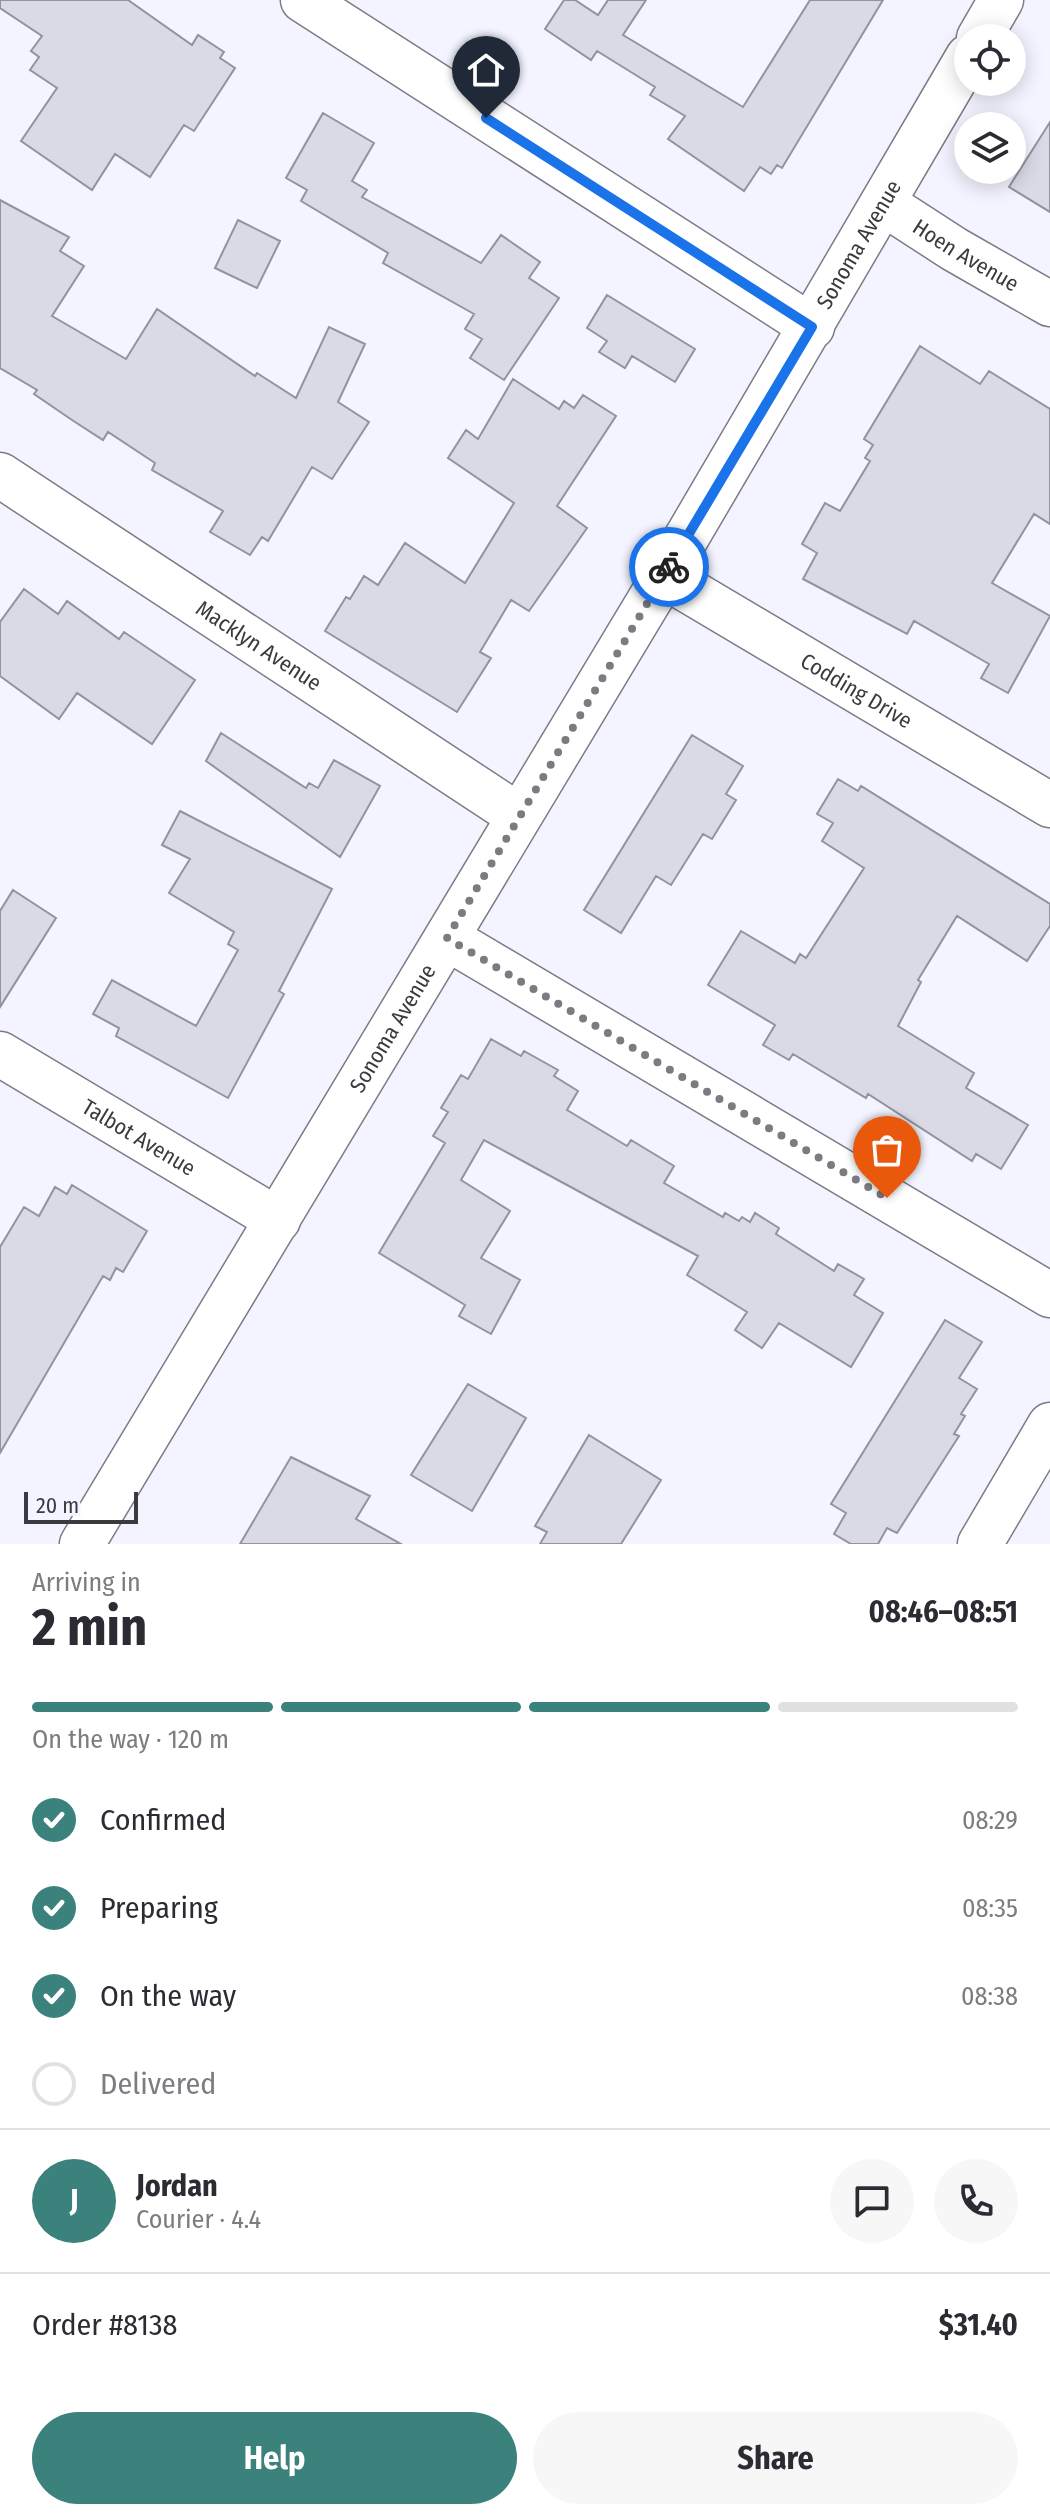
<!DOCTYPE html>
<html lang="en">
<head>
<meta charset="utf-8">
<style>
	body { margin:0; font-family:"Fira Sans Condensed",sans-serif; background:#f7f7f7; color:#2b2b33; height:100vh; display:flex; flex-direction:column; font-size:30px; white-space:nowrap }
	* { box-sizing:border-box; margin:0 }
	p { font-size:26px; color:#7c7c81 }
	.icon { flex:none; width:44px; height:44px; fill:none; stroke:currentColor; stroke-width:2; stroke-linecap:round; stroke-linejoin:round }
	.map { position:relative; height:1544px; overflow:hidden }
	.panel { display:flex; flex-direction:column; background:#fff; flex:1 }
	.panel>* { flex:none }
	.fabs { position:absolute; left:954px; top:24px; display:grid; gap:16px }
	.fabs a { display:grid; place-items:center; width:72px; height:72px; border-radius:50%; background:#fff; box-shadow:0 4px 20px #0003; font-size:40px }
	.scale { position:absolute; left:24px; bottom:20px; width:114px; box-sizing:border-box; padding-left:8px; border:4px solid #3a3a3f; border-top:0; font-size:22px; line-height:28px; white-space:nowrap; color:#3a3a3f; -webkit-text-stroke:6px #f3f4ff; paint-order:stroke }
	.pin { position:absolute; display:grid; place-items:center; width:68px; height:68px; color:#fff; margin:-82px -34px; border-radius:50% 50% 50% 0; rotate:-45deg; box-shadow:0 0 8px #0007 }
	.pin .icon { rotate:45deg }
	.courier { position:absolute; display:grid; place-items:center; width:80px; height:80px; margin:-40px; border:6px solid #1a73e8; border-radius:50%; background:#fff; color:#222; box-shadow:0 2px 10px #0007 }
	.summary em { font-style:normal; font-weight:700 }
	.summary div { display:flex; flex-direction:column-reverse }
	.summary { display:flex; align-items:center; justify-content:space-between; height:136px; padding:0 32px }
	h1 { font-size:52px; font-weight:700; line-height:60px }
	.bar { display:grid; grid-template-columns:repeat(4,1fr); gap:12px 8px; align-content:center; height:96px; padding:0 32px }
	.bar i { height:10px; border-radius:6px; background:#e1e1e2 }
	.bar .on { background:#3b827c }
	.bar p { grid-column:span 4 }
	.line { display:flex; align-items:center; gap:20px; padding:0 32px; border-top:2px solid #e1e1e2 }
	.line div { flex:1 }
	.round { display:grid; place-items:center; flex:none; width:84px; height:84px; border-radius:42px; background:#f7f7f7 }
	ol { padding:0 32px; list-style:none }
	li { display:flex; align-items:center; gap:24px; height:88px }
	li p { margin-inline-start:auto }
	li .icon { padding:8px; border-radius:50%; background:#3b827c; color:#fff; stroke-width:4 }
	li:last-child { color:#7c7c81 }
	li i { width:44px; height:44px; border:4px solid #e1e1e2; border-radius:50% }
	.button { display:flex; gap:16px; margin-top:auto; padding:16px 32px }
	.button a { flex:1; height:92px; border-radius:48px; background:#3b827c; color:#fff; font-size:32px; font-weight:700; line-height:92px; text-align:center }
	.button a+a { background:#f7f7f7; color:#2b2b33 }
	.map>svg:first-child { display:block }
</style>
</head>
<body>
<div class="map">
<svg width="1050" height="1544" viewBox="0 0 1050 1544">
	<rect width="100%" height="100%" fill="#f3f4ff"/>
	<path fill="#d9dae5" stroke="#93939d" stroke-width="2" d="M0 0H128L192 45 198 35 224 52 220 58 235 68 194 131 184 125 150 177 115 154 92 190 21 141 57 88 30 70 39 57 31 51 42 36 0 8Z
		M564 0H575L598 15 608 0H646L623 35 743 107 810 0H883L782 168 777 165 771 174 760 167 744 191 668 139 685 116 650 95 655 87 597 51 591 60 545 29Z
		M323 113 374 143 352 181 367 190 362 197 481 263 501 235 540 262 529 278 559 298 504 380 470 358 482 339 465 329 474 314 383 263 388 253 301 201 307 190 286 178Z
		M1050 122V212L1009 187Z
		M0 200 69 237 60 251 84 266 52 316 126 359 157 309 255 376 257 373 296 398 329 327 365 344 338 402 369 422 332 479 312 467 268 541 262 537 250 555 210 532 223 511 152 470 155 463 108 432 103 440 72 420 34 394 37 390 0 368Z
		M238 220 280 241 257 288 215 268Z
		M607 295 695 349 675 382 632 356 625 368 599 352 607 341 587 328Z
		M920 346 980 384 989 371 1050 409V524L1034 514 992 583 1050 616 1008 693 981 678 989 664 914 621 907 634 803 579 817 553 802 544 825 503 840 511 870 461 865 458 873 445 864 439Z
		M513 379 559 409 564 401 574 408 583 395 616 416 557 506 587 528 529 611 511 600 480 652 491 658 457 712 325 631 346 597 350 599 364 576 378 585 405 543 465 583 514 503 448 458 466 430 478 439Z
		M24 589 58 614 67 601 119 639 124 632 195 680 152 744 77 693 59 719 0 676V622Z
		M221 733 306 788 309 783 318 788 334 760 380 786 340 857 206 761Z
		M692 735 743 766 726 794 736 800 712 839 703 834 671 885 656 876 621 933 584 910Z
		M838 779 858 791 861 786 1050 904V926L1027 961 957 916 918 980 921 982 898 1026 974 1073 966 1088 1028 1125 1001 1169 976 1154 972 1161 868 1094 866 1098 793 1054 789 1060 763 1045 775 1025 708 985 741 931 795 963 800 954 806 958 864 868 822 841 833 823 817 814Z
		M180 811 332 889 279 991 284 994 228 1098 116 1036 119 1028 93 1014 112 980 196 1026 238 950 228 944 234 932 169 893 190 859 162 845Z
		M13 890 56 918 0 1007V911Z
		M491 1039 521 1056 524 1051 558 1070 554 1076 578 1091 567 1110 627 1146 631 1140 674 1166 664 1183 723 1217 725 1213 739 1221 742 1217 750 1222 755 1213 779 1228 776 1234 834 1271 838 1264 864 1279 854 1295 883 1313 851 1367 779 1323 762 1348 735 1330 747 1312 687 1275 698 1256 484 1140 461 1180 510 1211 481 1258 520 1280 491 1334 459 1316 465 1305 379 1253 445 1143 433 1136 448 1112 441 1108 461 1075 468 1079Z
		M72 1185 147 1231 123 1272 116 1268 110 1280 103 1276 0 1453V1247L24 1207 39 1216 55 1187 67 1194Z
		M945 1320 982 1342 959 1378 977 1389 961 1414 965 1416 954 1434 959 1436 897 1533 887 1528 878 1544H851L834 1534 846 1513 831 1504Z
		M468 1384 526 1418 472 1511 411 1475Z
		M589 1435 661 1480 621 1544H540L547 1532 535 1526Z
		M291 1457 370 1496 356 1519 401 1544H240Z"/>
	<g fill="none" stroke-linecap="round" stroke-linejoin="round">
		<g stroke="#7c7c86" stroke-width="47">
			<g id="minor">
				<path d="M303 0 812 327"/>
				<path d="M979 38 1001 0"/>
				<path id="s1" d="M883 203 954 249 1050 304"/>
				<path id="s2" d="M0 475 519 816"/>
				<path id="s3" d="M664 576 1050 805"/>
				<path d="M447 938 1050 1295"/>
				<path id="s4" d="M0 1054 278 1220"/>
				<path id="s5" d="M82 1544 664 576 968 57"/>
				<path d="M980 1544 1050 1425"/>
			</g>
		</g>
		<use href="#minor" stroke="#fff" stroke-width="44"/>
	</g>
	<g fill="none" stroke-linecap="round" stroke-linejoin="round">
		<path stroke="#7b7b82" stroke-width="8" stroke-dasharray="0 14.4" d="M669 567 447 938 887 1198"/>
		<path stroke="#1a73e8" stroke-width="10" d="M486 118 812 327 669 567"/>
	</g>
	<g text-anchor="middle" stroke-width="6" stroke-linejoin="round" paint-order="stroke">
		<g font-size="22" fill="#3a3a3f" stroke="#f3f4ff">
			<text dy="8" stroke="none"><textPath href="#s5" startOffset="1514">Sonoma Avenue</textPath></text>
			<text dy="8" stroke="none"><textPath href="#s1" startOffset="98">Hoen Avenue</textPath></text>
			<text dy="8" stroke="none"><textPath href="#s2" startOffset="310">Macklyn Avenue</textPath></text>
			<text dy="8" stroke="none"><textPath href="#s3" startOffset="224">Codding Drive</textPath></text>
			<text dy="8" stroke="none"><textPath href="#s5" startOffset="602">Sonoma Avenue</textPath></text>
			<text dy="8" stroke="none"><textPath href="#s4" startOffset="162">Talbot Avenue</textPath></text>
		</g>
	</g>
</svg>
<div class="fabs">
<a><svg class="icon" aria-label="locate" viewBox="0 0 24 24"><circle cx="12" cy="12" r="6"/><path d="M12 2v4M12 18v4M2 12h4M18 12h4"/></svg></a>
<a><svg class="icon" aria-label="layers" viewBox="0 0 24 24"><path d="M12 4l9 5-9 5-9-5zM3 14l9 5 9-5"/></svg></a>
</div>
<div class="scale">20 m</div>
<div class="pin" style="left:887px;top:1198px;background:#ea580c"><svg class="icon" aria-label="bag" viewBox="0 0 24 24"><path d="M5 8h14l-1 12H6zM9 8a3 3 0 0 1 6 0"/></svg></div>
<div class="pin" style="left:486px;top:118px;background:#1f2937"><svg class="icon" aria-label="home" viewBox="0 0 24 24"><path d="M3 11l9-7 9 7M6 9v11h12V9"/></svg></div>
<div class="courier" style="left:669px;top:567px"><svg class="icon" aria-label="bike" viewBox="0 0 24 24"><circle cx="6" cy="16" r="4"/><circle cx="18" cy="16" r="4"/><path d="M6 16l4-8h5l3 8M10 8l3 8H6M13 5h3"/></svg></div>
</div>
<section class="panel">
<div class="summary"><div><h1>2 min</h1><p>Arriving in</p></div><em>08:46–08:51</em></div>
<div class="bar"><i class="on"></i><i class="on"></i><i class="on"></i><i></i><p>On the way · 120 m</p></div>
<ol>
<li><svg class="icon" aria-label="check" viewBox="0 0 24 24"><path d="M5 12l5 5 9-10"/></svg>Confirmed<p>08:29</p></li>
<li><svg class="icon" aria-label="check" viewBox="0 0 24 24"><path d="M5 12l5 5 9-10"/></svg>Preparing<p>08:35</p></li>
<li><svg class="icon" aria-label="check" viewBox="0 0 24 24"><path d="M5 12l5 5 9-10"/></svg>On the way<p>08:38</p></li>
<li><i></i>Delivered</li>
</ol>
<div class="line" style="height:144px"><b class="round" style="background:#3b827c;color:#fff">J</b><div><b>Jordan</b><p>Courier · 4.4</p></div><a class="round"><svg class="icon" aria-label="chat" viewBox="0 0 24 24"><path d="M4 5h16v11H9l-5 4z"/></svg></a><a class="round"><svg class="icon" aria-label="phone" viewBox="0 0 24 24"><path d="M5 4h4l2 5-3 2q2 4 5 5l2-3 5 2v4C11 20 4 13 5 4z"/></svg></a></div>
<div class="line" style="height:104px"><div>Order #8138</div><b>$31.40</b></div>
<div class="button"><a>Help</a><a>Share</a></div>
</section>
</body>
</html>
